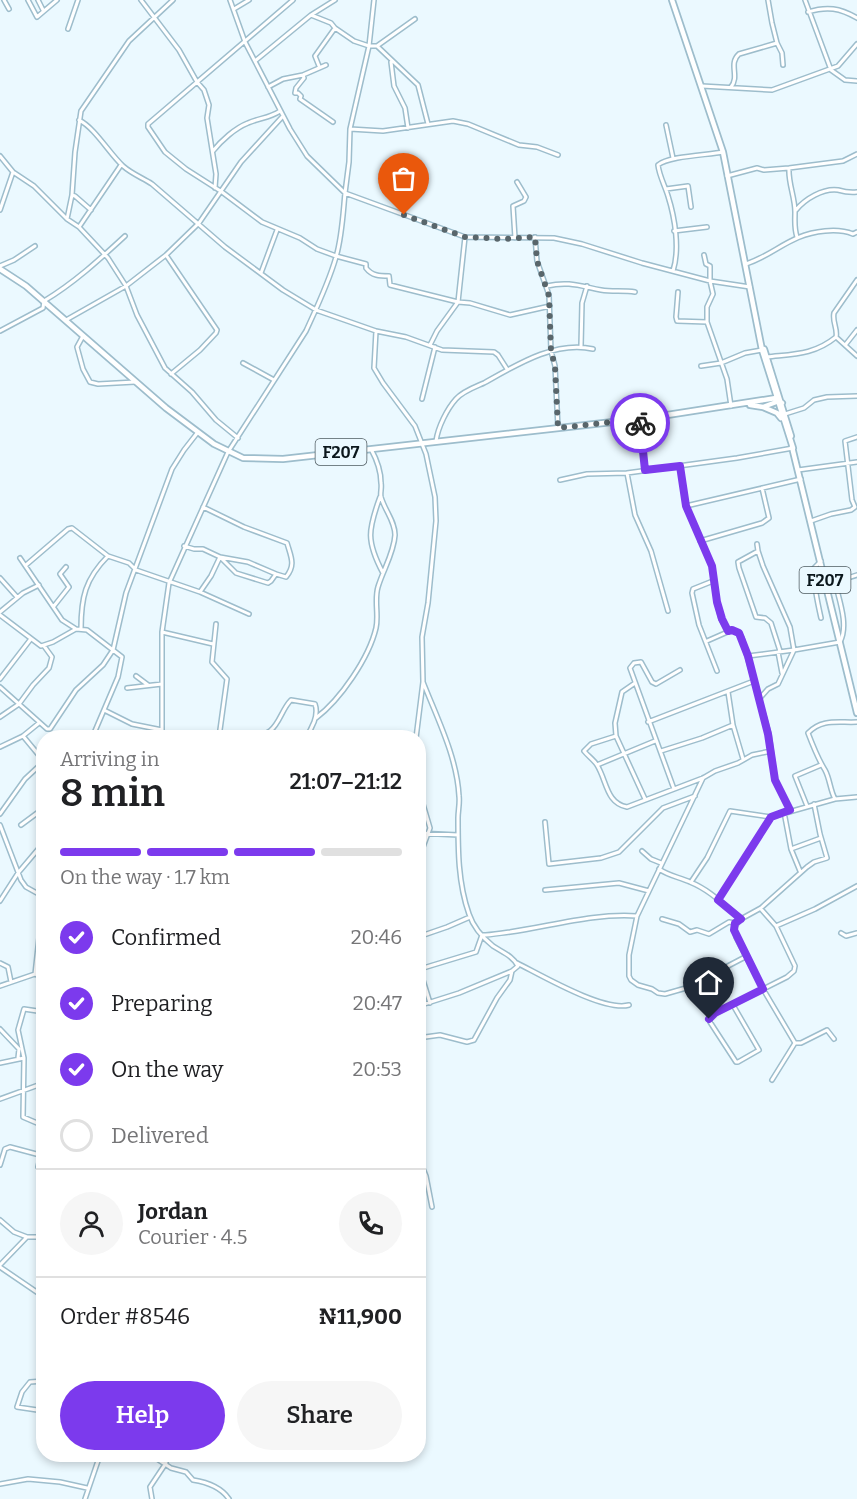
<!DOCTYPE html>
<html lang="en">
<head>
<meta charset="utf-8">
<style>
	body { margin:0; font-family:Bitter,serif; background:#f6f6f6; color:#202124; height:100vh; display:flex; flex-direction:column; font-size:22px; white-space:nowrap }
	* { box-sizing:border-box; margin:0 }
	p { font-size:20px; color:#757577 }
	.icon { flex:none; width:33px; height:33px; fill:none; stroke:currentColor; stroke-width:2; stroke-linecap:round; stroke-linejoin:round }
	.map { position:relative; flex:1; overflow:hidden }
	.details { position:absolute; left:36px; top:730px; width:390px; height:732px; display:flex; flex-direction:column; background:#fff; border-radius:24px; box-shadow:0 3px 9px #0003 }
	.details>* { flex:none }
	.pin { position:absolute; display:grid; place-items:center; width:51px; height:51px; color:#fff; margin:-62px -26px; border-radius:50% 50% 50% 0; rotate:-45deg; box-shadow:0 0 6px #0007 }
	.pin .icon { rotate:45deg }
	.courier { position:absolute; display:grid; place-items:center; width:60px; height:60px; margin:-30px; border:4px solid #7c3aed; border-radius:50%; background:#fff; color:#222; box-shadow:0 2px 8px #0007 }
	.head em { font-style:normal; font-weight:600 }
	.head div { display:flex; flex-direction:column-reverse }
	.head { display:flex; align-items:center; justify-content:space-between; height:102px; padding:0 24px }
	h1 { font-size:39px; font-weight:600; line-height:45px }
	.bar { display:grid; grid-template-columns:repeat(4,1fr); gap:9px 6px; align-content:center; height:72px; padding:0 24px }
	.bar i { height:8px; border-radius:4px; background:#e0e0e0 }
	.bar .active { background:#7c3aed }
	.bar p { grid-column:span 4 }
	.line { display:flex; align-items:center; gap:15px; padding:0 24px; border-top:2px solid #e0e0e0 }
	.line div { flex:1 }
	.round { display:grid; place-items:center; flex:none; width:63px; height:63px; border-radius:32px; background:#f6f6f6 }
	ol { padding:0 24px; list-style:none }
	li { display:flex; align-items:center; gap:18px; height:66px }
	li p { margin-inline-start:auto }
	li .icon { padding:6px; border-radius:50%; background:#7c3aed; color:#fff; stroke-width:4 }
	li:last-child { color:#757577 }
	li i { width:33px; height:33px; border:3px solid #e0e0e0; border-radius:50% }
	.cta { display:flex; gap:12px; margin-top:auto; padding:12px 24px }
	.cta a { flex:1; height:69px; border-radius:36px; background:#7c3aed; color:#fff; font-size:24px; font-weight:600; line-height:69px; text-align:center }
	.cta a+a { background:#f6f6f6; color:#202124 }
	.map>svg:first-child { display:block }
</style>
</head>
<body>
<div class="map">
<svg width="857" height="1499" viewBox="0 0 857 1499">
	<rect width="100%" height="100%" fill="#ebf9ff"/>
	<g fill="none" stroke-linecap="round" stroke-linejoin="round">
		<g stroke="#9dbdcc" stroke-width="6">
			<path id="minor" d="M4 0 9 9
				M28 0 37 17 57 0
				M38 0 43 10
				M141 0 179 50 197 82 204 90 209 105 207 118 216 174 215 188
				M293 0 148 124V127L165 152 186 169 222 192 262 222 300 238 317 249 336 256 366 264V268C372 276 380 276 389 276L390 285 458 302 470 303 510 315 550 306
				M374 0 369 46 350 129 349 162 345 193 465 237 554 238 582 244 642 263 710 281 750 287
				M768 0 772 23 777 43 782 53 783 65
				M805 0 831 70 845 80 857 81
				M234 9 249 0
				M808 12C827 6 840 8 857 18
				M311 15 331 23 335 28 354 41 369 46H377L415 19
				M68 29 78 0
				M377 46 418 85 428 124
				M255 61 311 15 335 0
				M391 62 394 86 405 108 408 128
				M319 66 315 56 335 28
				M303 75 304 78 296 88 295 93H298L301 96 300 99 333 122
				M702 86 772 90 838 66 857 44
				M268 87 283 79 303 75 326 65
				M731 87C740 76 728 64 739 54L777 43
				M79 120C95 128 109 153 123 166 132 174 143 178 152 184L225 247 283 290 316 310 376 331 406 337 442 350 494 352 498 355 507 369
				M666 125 673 158
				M350 129 383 131 453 121 468 124 519 145 537 147 558 155
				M213 151C221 141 235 128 248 123 259 118 270 118 280 111
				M0 156 13 172 34 186 67 219 79 227 108 258 126 286 137 315 165 368 192 392 216 420 238 438
				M789 168C788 183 795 197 795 212 795 221 794 228 797 237
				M727 176 757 168 764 170 789 168 843 161 857 154
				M666 189 688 186 691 207
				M72 195 75 196 91 210
				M0 210 13 172
				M796 210C805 199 823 188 838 190 845 192 850 193 857 192
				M67 219 72 195 75 152 81 111 129 41 173 0
				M79 227 121 165
				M674 231 707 227
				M535 237 537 261 549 295 551 351 555 366 558 428
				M515 238 513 206 524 201 526 197 517 182
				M166 255 217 330 216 333 200 350 171 374
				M704 255 706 264 710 266V281L713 294 707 307V322L727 379 731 406
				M746 264C776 254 790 234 825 231 835 230 843 230 853 234L857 232
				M0 266 14 260 35 246
				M673 271C680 249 675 218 668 196 665 186 659 175 658 165 668 156 708 155 723 152
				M261 273 277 230
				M857 280 834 313C832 322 838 329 836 337L857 356
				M547 286C568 281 580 286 601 290 612 292 624 290 635 292
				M678 292 676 317 677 321 707 322
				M66 320 126 286 166 255 199 223 241 162 283 116
				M0 331 43 308 44 301C74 283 99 260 125 236
				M376 331 374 368 383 383 415 426 426 454 435 497 436 521 428 603 422 637 423 682 416 738
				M83 336 77 347 83 369 90 382 98 384 135 382
				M846 344 857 330
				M430 345 437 331 458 302 465 237
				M581 346 582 303 587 286
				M767 357C793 354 814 355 836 337
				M243 363 274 380
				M701 366 721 363 745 353 762 350
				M422 399 435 347
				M785 414 804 408 814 400 827 397 857 396
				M639 419 645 470
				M436 441C438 427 447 409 456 399 463 391 475 387 484 383 516 365 556 340 593 349
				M680 466 686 506 712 566 717 602 721 619 728 631
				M798 470 857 462
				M627 473 635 515 651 551 668 611
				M560 480 587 474 627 473 737 458 793 448
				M380 497C368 530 366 541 383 573
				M686 506 801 479
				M811 521 831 514 851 510 855 507 852 500 845 441 857 437
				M700 541 762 523 769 518 762 488
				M757 544 758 551 738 562 739 568 756 617 765 618 771 623 780 651
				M184 546 194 549H203L220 557 236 573 268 583 271 581 276 574 286 577C296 565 291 557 287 543L244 527 203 507
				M758 551 763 566 790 627 794 650 778 684 768 689 760 698
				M20 558 62 620 76 629
				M821 561 814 568C814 586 817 600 821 618
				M26 565 68 529 72 528 108 556 129 563 136 570 200 592 249 614
				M822 570 832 576 835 582 857 575
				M0 578 17 597
				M713 581 693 589 692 593 699 625 717 671
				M200 592 211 576 220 557 248 562 276 574
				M54 606 69 587 60 574 66 567
				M0 612 23 593 39 585
				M0 615 41 646 53 642 76 629 87 630 122 657 118 677 92 738
				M216 624 212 662 227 679 219 737
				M81 629C81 598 85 579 108 556
				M162 632 213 644
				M707 641 732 630 739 633 742 638 769 734 775 780 790 810
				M778 652 782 673
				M748 656 794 650 840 642C849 625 839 600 835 582
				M136 676 148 685
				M0 679 30 640
				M635 683 622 692 615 723 616 736 645 799
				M0 687 47 729H50L76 690 103 665 113 650 126 593 172 469 184 450 198 432
				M127 688 162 684
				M728 692 733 725 743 759
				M104 710 132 724 162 730
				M0 717 19 704 33 685 49 668 52 657 44 646
				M316 718C340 700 369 658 376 628 379 615 374 600 378 587 383 570 394 553 395 535 395 521 385 511 381 497 380 493 382 488 381 483 381 470 377 460 371 449
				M648 722 754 681
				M616 736 591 744 584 751C588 756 594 760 597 765 607 781 606 803 627 807L703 778 715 771 738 763 752 755 771 751
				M162 737C185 737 254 743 270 731 280 723 282 709 291 700L315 704C319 715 312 729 305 738
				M162 738V632L169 583 228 452 306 331C317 307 329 282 336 257 342 237 343 214 345 193L307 156 290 129 245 42 230 0
				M0 747 23 736 39 723
				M661 751 702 738 733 725
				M597 765 655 741
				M703 778 637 916 629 955V976L631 980 638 985 652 989 658 993 665 994 686 988 747 956
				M418 780 420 794 430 828 423 847 418 887
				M674 789 630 668 634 663 641 662 652 682 656 684 680 670
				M835 799C830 790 830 779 825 770 818 759 813 746 808 733 822 718 839 723 857 722
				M807 806 795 776 821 765
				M784 812 791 849 800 871
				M0 814 25 779 39 766 42 759 23 736
				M545 822 549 864 601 858 619 852 663 808 695 796
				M0 825 21 880 26 887 44 897
				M21 825 44 808
				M418 833 458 835
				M791 849 821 838
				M642 851 651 859 661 863
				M659 869C669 876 679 877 690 882 710 890 724 905 741 919
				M691 882 707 858 730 811 771 817 835 799 857 797
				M545 890 619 883 649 891
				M718 900 771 817
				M0 901 18 873 40 847 44 846
				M662 919 679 924 690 932 697 930 709 934 729 922 735 923
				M776 926 815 909 857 886
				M841 933 846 936 857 933
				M418 937 447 927 470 917
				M0 963 8 967 11 982
				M517 963C541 975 604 1012 629 1005
				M418 964 430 1003
				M420 969 476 952 482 935C491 935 501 933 510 932 552 926 594 913 637 916
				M35 974 39 938 44 930
				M696 983 715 1013
				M0 986 35 974 44 979
				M733 1005 759 1050 738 1062H736L710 1022V1016L787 977 794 971 795 966 776 926 761 909
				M418 1006 459 993 512 971
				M44 1012 24 1009 18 1030 24 1058 23 1117 44 1126
				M0 1029 19 1049 18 1058
				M418 1038 440 1035 467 1042 474 1040 497 998 510 980 512 971 518 966C513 956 502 952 493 946 483 938 473 926 469 914 458 883 458 850 458 818 458 811 460 803 459 796 457 757 437 718 423 682
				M795 1043 763 989 736 937 734 927 741 919 761 908 807 867 814 862 827 858 820 834 814 804
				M795 1043H801L827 1030 834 1039
				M0 1063 24 1058
				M772 1080 795 1043
				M0 1099 44 1083
				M418 1130H419
				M44 1140 38 1167 44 1170
				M418 1156 426 1176 432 1207
				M0 1165 5 1149 10 1147 40 1155
				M0 1220 14 1232 27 1237
				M0 1265 27 1237H44
				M0 1267 44 1297
				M44 1381 30 1382 22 1392 17 1407 44 1411
				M151 1455 171 1468 186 1472 193 1480C206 1482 221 1487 229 1499
				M0 1484 28 1479 60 1482 87 1488
				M85 1499 100 1455
				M152 1499 150 1487 166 1463"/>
		</g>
		<g stroke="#9dbdcc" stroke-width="8">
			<path id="major" d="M672 0 723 152 762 350 793 448
				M0 269 26 286 166 408 214 444 243 458 283 459 648 418 776 398 782 403
				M764 349 791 436
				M750 405 763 407 779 401
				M763 407 777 413 781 418
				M792 447 857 713"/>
		</g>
		<use href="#minor" stroke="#fff" stroke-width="3"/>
		<use href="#major" stroke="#fff" stroke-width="4.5"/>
	</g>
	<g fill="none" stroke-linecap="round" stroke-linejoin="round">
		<path stroke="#59666b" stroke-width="6" stroke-dasharray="0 10.8" d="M404 215 465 237 504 239 535 237 537 261 549 296 551 351 555 366 558 428 639 419 640 423"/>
		<path stroke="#7c3aed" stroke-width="8" d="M640 423 645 470 680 466 686 506 712 566 717 602 722 619 728 631 732 630 739 633 748 656 768 734 775 780 790 810 771 817 718 900 741 919 735 923 734 930 763 989 715 1013 709 1019"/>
	</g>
	<g text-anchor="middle" stroke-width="5" stroke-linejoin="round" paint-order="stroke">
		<g fill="#ebf9ff" stroke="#4e5b60" stroke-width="1.5">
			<rect x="315.5" y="439" width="51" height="26" rx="4.5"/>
			<rect x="799.5" y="567" width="51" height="26" rx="4.5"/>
		</g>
		<g font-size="16" font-weight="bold" fill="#0b171c">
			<text x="341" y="458">F207</text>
			<text x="825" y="586">F207</text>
		</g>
	</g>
</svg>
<div class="pin" style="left:404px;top:215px;background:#ea580c"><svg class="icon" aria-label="bag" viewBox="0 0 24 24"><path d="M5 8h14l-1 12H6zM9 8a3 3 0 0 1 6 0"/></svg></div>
<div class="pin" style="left:709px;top:1019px;background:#1f2937"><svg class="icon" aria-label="home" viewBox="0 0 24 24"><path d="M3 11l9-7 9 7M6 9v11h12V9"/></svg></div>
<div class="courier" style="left:640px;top:423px"><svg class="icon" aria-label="bike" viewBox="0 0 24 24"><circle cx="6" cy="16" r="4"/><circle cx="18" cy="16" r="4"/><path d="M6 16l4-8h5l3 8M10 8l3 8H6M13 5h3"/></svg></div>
<section class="details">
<div class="head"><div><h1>8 min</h1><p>Arriving in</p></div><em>21:07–21:12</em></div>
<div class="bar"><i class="active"></i><i class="active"></i><i class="active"></i><i></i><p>On the way · 1.7 km</p></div>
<ol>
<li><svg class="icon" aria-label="check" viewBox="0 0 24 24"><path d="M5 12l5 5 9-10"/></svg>Confirmed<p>20:46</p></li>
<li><svg class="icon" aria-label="check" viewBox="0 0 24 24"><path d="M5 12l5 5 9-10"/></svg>Preparing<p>20:47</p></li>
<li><svg class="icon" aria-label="check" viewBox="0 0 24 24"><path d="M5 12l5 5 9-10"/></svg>On the way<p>20:53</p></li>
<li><i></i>Delivered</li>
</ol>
<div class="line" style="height:108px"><a class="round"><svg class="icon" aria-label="person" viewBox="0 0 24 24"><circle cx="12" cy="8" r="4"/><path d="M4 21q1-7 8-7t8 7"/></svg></a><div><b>Jordan</b><p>Courier · 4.5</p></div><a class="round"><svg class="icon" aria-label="phone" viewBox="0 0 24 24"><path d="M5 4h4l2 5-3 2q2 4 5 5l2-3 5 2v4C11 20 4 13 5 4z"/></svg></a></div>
<div class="line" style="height:78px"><div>Order #8546</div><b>₦11,900</b></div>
<div class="cta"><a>Help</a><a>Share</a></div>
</section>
</div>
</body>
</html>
